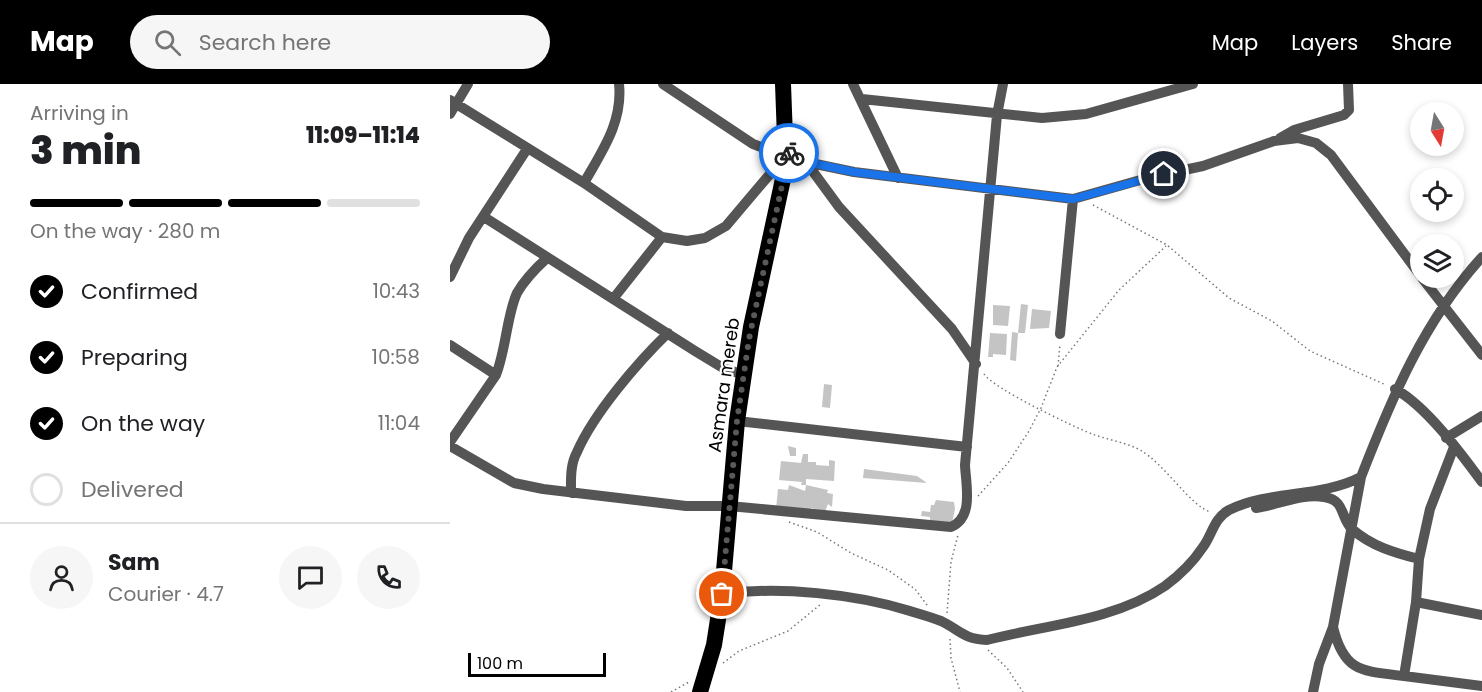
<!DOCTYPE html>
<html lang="en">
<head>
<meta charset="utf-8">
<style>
	body { margin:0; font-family:Poppins,sans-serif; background:#f6f6f6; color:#202124; height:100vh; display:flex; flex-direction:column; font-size:22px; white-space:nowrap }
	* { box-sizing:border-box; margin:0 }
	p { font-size:20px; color:#757577 }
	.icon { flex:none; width:33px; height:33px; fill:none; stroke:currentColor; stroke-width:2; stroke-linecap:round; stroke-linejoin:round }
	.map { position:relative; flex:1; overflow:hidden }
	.side { display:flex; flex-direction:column; background:#fff; width:450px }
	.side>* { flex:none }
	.needle { width:39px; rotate:169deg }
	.tools { position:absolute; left:960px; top:18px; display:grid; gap:12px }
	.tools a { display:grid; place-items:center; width:54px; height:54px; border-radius:50%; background:#fff; box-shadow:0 3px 9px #0003; font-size:30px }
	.scale { position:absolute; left:18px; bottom:15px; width:138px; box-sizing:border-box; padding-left:6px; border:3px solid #000; border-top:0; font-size:16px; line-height:21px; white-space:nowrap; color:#000; -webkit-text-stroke:4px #fff; paint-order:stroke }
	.pin { position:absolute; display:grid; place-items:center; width:51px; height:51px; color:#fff; margin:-26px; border:3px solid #fff; border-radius:50%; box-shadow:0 2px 6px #0007 }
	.courier { position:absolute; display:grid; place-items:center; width:60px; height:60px; margin:-30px; border:4px solid #1a73e8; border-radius:50%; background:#fff; color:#222; box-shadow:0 2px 8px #0007 }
	.overview em { font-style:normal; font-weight:800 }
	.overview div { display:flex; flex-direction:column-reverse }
	.overview { display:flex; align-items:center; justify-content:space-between; height:102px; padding:0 30px }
	h1 { font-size:39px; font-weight:800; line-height:45px }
	.bar { display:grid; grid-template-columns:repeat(4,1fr); gap:9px 6px; align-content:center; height:72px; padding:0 30px }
	.bar i { height:8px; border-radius:4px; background:#e0e0e0 }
	.bar .selected { background:#000 }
	.bar p { grid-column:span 4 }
	.line { display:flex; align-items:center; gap:15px; padding:0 30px; border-top:2px solid #e0e0e0 }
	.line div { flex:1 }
	.round { display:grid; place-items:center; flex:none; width:63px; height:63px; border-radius:32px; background:#f6f6f6 }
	ol { padding:0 30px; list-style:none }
	li { display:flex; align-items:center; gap:18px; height:66px }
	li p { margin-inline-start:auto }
	li .icon { padding:6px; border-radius:50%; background:#000; color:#fff; stroke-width:4 }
	li:last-child { color:#757577 }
	li i { width:33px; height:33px; border:3px solid #e0e0e0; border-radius:50% }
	header { display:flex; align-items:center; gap:36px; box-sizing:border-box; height:84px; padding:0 30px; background:#000; color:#fff }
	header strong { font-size:28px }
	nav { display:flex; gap:33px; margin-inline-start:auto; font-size:21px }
	.search { width:420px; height:54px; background:#f6f6f6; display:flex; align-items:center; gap:15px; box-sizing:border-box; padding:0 21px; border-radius:33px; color:#757577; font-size:22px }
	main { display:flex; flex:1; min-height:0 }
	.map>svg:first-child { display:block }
</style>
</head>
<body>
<header>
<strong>Map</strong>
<div class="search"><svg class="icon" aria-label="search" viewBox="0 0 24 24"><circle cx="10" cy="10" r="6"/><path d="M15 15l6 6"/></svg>Search here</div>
<nav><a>Map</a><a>Layers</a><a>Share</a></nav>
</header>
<main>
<section class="side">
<div class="overview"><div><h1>3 min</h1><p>Arriving in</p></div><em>11:09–11:14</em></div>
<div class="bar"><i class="selected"></i><i class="selected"></i><i class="selected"></i><i></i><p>On the way · 280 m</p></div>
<ol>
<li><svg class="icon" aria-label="check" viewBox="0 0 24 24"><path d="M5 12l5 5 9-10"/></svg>Confirmed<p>10:43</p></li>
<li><svg class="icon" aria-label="check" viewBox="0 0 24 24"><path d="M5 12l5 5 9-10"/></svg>Preparing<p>10:58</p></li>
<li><svg class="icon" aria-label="check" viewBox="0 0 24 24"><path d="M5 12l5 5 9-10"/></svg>On the way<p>11:04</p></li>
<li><i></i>Delivered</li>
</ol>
<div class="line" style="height:108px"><a class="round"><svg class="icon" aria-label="person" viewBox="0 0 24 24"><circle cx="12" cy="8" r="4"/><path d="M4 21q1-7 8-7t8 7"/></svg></a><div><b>Sam</b><p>Courier · 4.7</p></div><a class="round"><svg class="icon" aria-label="chat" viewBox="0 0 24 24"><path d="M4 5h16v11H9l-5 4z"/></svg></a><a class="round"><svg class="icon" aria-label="phone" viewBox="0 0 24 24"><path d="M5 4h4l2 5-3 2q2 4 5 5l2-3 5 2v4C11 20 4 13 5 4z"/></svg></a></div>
</section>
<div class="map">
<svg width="1032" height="608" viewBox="0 0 1032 608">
	<rect width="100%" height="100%" fill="#fff"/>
	<path fill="#c4c4c4" d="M571 220 578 221 575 249H568L566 277 560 276 562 248 568 249Z
		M543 221 560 222 558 242 543 241Z
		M582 225 601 227 599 244 580 245Z
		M540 249 557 250 556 271 543 270V273H538Z
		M374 300 382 301 380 324 372 323Z
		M338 362 346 364V372H340Z
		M353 370H358V378H366V381L379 382V376L385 377 384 397 356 395V401H351L352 398 329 396 331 377 351 379Z
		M414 385 467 392 477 399 413 394Z
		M339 401 355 407 356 401 378 406 377 409 383 410 382 423 378 420 375 428 361 424 360 427 326 425 328 405 338 406Z
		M486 416 504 418 505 425 502 439 480 437V433L471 432 472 427 480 428 481 421H484Z"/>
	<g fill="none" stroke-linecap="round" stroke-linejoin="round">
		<path stroke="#777" stroke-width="1.5" stroke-dasharray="1.5 3" stroke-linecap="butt" d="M643 121 717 161 779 214 822 237 860 267 936 301
			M608 282 610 260
			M534 290C544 305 622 342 642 350 658 356 675 358 690 366 714 379 742 424 761 428
			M528 412 558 379 579 347 591 324 607 283 669 206 716 162
			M339 438 367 448 401 469 438 486 465 505 477 521
			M497 529 501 478 508 451
			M500 555 501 574 510 608
			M538 566 557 584 573 608
			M273 579 289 567 338 547 371 520
			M221 608 239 598"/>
		<path stroke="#555" stroke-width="10" d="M213 0 303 60 327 69 337 68 356 78 404 88 623 115 701 93 753 82 824 57 848 54 866 59 881 71 970 191
			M403 0 448 94
			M412 15 592 34 636 30 743 0
			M0 16 134 99 212 153 163 215
			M0 30 18 0
			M830 54 844 46 894 31 899 26 898 0
			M356 78 389 123 502 245 526 280
			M134 99C152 67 173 38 169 0
			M34 133 245 267 273 284 294 291
			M212 153 237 157 255 154 276 142 320 90 327 69
			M0 193 19 154 77 65
			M972 194 1032 271
			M610 250 623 115
			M0 261 46 291 0 358
			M46 291C56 266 57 230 67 209 75 195 86 184 97 174
			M945 305C976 322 1010 368 1032 398
			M287 337 517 363
			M996 354 1032 332
			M0 362 64 399 93 405 236 422H279L501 443C524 433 516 402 515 381L547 31 553 0
			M121 409C121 395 120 381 127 368 144 329 188 278 218 249
			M806 424C827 421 853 409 874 413 896 416 890 434 902 445 921 462 945 469 969 475L966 518 1032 531
			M969 475 980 425 1004 363
			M272 510C329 502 406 510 460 527 470 530 481 533 491 537 510 546 513 555 537 556 595 541 664 537 715 502 730 491 743 478 753 463 762 451 764 434 779 426 820 406 870 414 911 393 942 313 974 237 1032 173
			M883 543C894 589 913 587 954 592L966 518
			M954 592 1032 602
			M863 608 869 580 883 543 911 393"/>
		<path stroke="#000" stroke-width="16" d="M250 608 264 561 272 510 287 337 301 243 336 81 333 0"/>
	</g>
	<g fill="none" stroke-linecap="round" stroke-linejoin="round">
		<path stroke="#595959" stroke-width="6" stroke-dasharray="0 10.8" d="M272 510 287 337 299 255 339 69"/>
		<path stroke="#1a73e8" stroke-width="8" d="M339 69 357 78 404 88 623 115 714 90"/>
	</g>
	<g text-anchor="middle" stroke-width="4.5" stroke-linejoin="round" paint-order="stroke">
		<g font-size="18" fill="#000" stroke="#fff">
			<text transform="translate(274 301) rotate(-82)" y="6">Asmara mereb</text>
		</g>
	</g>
</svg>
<div class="tools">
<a><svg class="needle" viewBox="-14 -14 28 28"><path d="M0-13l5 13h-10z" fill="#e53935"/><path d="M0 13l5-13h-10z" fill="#757577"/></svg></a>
<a><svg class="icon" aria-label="locate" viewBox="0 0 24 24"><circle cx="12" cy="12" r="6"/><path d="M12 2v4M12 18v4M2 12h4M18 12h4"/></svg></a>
<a><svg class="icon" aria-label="layers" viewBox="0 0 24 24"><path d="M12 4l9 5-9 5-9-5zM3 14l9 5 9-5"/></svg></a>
</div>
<div class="scale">100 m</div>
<div class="pin" style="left:272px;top:510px;background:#ea580c"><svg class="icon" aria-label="bag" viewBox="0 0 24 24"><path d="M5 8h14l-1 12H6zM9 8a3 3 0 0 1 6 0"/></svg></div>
<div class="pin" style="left:714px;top:90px;background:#1f2937"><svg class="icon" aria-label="home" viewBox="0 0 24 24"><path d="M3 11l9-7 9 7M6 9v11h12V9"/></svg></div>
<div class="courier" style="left:339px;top:69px"><svg class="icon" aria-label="bike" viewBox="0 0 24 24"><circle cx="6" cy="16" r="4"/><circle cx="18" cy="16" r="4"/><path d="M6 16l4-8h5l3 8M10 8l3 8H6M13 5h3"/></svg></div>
</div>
</main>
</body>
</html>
